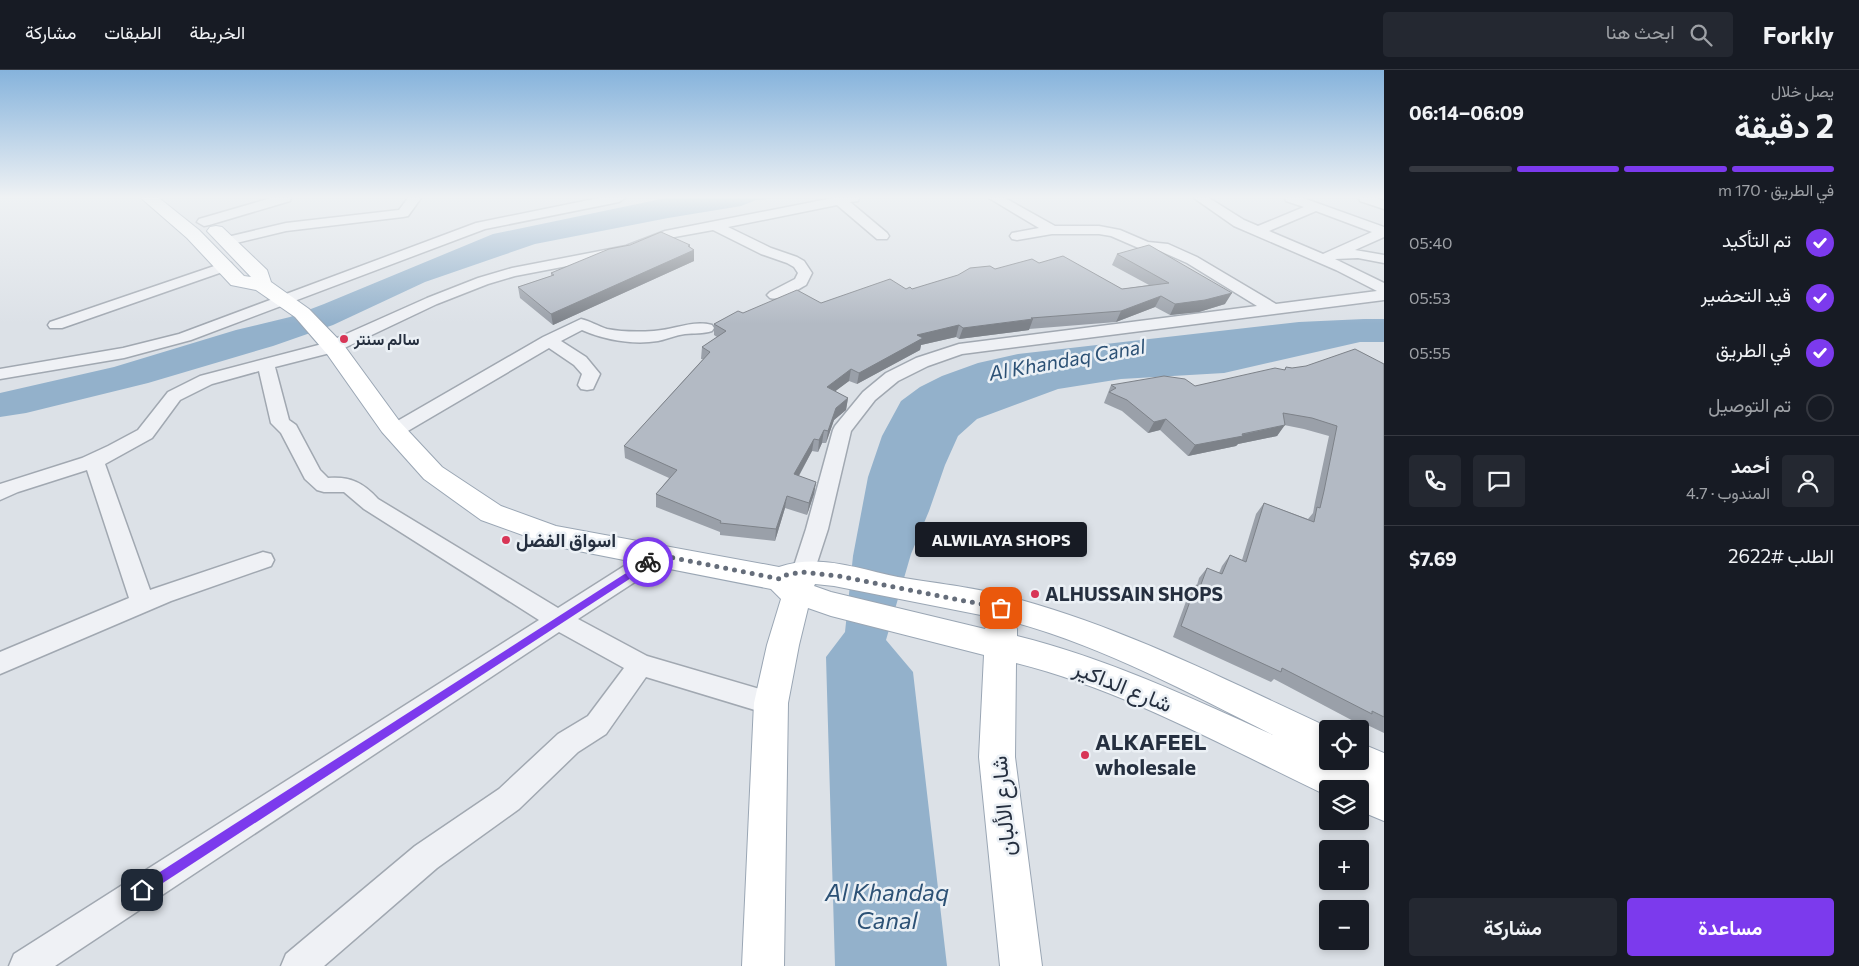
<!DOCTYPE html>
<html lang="ar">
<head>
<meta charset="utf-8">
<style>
	body { margin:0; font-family:Commissioner,Vazirmatn,sans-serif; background:#242831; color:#f1f3f6; direction:rtl; height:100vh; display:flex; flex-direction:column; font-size:19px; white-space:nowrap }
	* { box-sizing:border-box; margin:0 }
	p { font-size:16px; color:#9ea1a6 }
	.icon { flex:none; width:28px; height:28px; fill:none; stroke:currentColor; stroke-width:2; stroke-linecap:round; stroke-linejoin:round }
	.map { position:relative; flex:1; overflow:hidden; direction:ltr }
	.panel { display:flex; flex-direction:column; background:#171b24; width:475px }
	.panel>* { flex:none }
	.tools { position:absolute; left:1319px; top:650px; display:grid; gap:10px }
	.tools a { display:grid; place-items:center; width:50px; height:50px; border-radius:5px; background:#171b24; box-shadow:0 2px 8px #0003; font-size:25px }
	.pin { position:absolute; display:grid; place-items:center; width:42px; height:42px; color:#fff; margin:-21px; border-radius:10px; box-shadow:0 2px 8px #0006 }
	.courier { position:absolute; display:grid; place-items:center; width:50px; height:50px; margin:-25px; border:4px solid #7c3aed; border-radius:50%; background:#fff; color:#222; box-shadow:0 1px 6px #0007 }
	.bubble { position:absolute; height:35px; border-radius:5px; background:#171b24; box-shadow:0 2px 8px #0003; font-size:16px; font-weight:700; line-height:35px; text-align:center; direction:rtl }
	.headline em { font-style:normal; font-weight:700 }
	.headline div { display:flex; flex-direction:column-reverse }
	.headline { display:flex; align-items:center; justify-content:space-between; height:85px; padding:0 25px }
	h1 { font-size:32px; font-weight:700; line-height:38px }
	.bar { display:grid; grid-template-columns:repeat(4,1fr); gap:8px 5px; align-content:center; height:60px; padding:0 25px }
	.bar i { height:6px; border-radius:4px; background:#363941 }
	.bar .on { background:#7c3aed }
	.bar p { grid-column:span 4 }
	.line { display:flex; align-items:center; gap:12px; padding:0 25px; border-top:1px solid #363941 }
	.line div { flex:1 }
	.round { display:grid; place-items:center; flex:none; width:52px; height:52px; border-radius:5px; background:#242831 }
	ol { padding:0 25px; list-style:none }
	li { display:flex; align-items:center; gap:15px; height:55px }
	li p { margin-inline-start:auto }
	li .icon { padding:5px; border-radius:50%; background:#7c3aed; color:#fff; stroke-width:4 }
	li:last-child { color:#9ea1a6 }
	li i { width:28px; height:28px; border:2px solid #363941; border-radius:50% }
	.button { display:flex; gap:10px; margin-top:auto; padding:10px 25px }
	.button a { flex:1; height:58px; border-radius:5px; background:#7c3aed; color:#fff; font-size:20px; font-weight:700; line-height:58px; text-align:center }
	.button a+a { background:#242831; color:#f1f3f6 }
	header { display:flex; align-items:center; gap:30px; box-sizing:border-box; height:70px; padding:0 25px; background:#171b24; border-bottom:1px solid #363941 }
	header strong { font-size:24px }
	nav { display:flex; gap:28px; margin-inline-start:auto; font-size:18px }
	.search { width:350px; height:45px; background:#242831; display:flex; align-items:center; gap:12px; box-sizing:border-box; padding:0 18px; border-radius:5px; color:#9ea1a6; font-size:19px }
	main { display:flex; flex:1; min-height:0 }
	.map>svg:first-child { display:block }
</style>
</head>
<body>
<header>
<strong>Forkly</strong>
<div class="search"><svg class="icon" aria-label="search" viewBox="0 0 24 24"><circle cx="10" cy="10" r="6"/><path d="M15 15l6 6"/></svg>ابحث هنا</div>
<nav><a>الخريطة</a><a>الطبقات</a><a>مشاركة</a></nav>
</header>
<main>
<section class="panel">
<div class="headline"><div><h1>2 دقيقة</h1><p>يصل خلال</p></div><em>06:09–06:14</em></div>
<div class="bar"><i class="on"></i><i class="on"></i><i class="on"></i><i></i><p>في الطريق · 170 m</p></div>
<ol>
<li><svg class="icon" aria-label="check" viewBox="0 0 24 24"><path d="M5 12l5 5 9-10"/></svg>تم التأكيد<p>05:40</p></li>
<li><svg class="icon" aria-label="check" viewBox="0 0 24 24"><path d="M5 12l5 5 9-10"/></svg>قيد التحضير<p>05:53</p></li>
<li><svg class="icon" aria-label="check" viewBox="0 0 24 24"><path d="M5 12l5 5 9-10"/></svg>في الطريق<p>05:55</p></li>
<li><i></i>تم التوصيل</li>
</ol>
<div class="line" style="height:90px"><a class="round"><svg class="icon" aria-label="person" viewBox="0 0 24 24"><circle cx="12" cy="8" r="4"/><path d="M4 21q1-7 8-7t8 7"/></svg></a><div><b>أحمد</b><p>المندوب · 4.7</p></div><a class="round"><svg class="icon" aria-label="chat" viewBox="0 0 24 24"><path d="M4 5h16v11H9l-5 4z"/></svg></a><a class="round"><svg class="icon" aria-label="phone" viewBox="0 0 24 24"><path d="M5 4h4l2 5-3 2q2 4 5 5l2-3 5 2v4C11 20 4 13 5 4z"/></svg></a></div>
<div class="line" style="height:65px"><div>الطلب #2622</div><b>$7.69</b></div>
<div class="button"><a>مساعدة</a><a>مشاركة</a></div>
</section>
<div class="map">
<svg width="1384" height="896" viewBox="0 0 1384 896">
	<rect width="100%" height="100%" fill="#dce1e7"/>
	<path fill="#93b1cb" d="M666 128H779L756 130 741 136 668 148 535 174 425 212 333 255 273 276 148 313 26 343 0 347V323L114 297 236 260 290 247 324 234 493 164Z
		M1364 249H1384V272H1360L1224 303 1121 309 1058 319 977 349 958 366 945 395 929 441 911 484 886 570 913 602 947 896H835L826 587 845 562 853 486 868 407 882 366 901 331 920 317 942 306 978 293 1018 284 1299 252Z"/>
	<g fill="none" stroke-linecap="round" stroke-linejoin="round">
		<g stroke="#a1a8b1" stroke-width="3">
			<path id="minor" d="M271 128H291L290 131 209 155 204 156 197 152 199 149Z
				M408 128H421L408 146 403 147 286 161 228 175 221 171 223 168 286 153 399 140Z
				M599 128H625L619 132 485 159 191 270 124 288 0 309V299L123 278 179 264 476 153Z
				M833 128H859L858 131 850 132 887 163 889 166 887 169H877L837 135 728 157 771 178 797 187 804 191 812 203 806 215C795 221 782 231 770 228L767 225 770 222 795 209 798 203 794 197 787 193 761 184 713 160 669 168 630 184 515 206 488 214 437 234 338 281 275 297 289 350 296 355 320 400 328 408C350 406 364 413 378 429L558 538 651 479 659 477 667 479 670 485 667 491 578 549 647 586 780 625 784 633 780 641 771 645 646 607 606 664 578 682 519 739 437 798 324 896H281L286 884 415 776 499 719 558 664 588 646 624 598 559 562 55 896H9L14 884 539 550 364 439 344 422H324L317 420 305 409 281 363 271 353 259 301 212 314 180 330 152 368 105 394 150 520 263 482 271 484 274 490 271 496 171 531 0 604V582L129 528 87 400 18 422 0 430V414L82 388 108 376 138 360 168 322 200 306 326 273 427 228 478 208 512 198 626 176 665 161Z
				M989 128H1005L1055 156H1099L1120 160 1148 172 1168 174 1197 187 1276 234 1377 221 1336 200 1234 156 1194 128H1209L1244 150 1258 156 1304 137 1286 131 1285 128H1303L1384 157V167L1355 180 1384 185V193L1358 188 1335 189 1384 213V230L962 284 928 296 898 311 875 330 851 361 828 459 814 502 811 508 803 511 795 508 792 502 806 459 833 360 835 356 863 322 886 303 916 288 959 274 1257 236 1187 193 1160 181 1141 179 1111 166 1099 164H1052L1017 170 1012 169 1010 166 1012 163 1039 158ZM1316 141 1372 162 1323 184 1269 161Z
				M1359 128H1377L1384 131V139L1360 131Z
				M226 192 231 193 233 196 231 199 62 258H50L48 255 50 252Z
				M581 249C590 251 598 256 607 259 622 262 638 262 654 261 674 260 691 250 712 255L714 258 712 261C703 264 694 263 685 264 676 265 667 269 658 271 633 275 605 270 582 260L561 271 586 287 600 304 593 319 587 320 581 319 578 315 582 304 574 295 549 278 401 365 394 367 387 365 385 361 387 357 543 267Z"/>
		</g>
		<g stroke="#9aa6b4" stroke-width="2">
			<path id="major" d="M141 128H159L199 160 244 206 251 207 207 161 210 157 216 156 222 157 267 200 271 212 309 239 343 274 400 352 442 397 501 436 556 456 779 497C818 483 859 499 898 507 939 514 981 518 1021 530 1129 560 1230 612 1332 659H1328V691L1345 697 1343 691H1360V673L1384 683V751L1360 741V719H1328V726C1227 678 1124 620 1016 593L1015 687 1042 896H1000L979 687 984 585 831 546 808 538 799 575 788 633 784 896H742L754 633 767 575 781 529 771 519 553 476 481 450 424 409 382 362 327 284 295 247 256 220 231 215 187 168ZM815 514 834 516 996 548 990 550 985 559 831 522 814 516ZM1013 552C1104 577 1189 623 1273 665 1189 627 1106 588 1017 566V559Z"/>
		</g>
		<use href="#minor" fill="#eff1f5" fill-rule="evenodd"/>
		<use href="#major" fill="#fff" fill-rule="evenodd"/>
	</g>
	<path fill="#9aa0a9" d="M690 177 694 180V191L553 255 520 228 518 217 551 206V203Z
		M1117 184 1225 234 1199 242 1170 245 1155 237 1116 252 1029 259V260L959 269 956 267 921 275 920 280 857 314 849 311 835 321 848 328 846 340 834 350 826 373H822L818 382 812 381 799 406 816 412 814 424 807 445 785 438 775 471 720 465V462L656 437V424L669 408 625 388 624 376 703 289H701L702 277 717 267 714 265V254L743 243 821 233 906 219H912L995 199 1039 193 1122 219 1149 215 1112 195Z
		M1384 294V663L1361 652 1359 654 1274 609 1271 612 1173 567 1188 526 1197 515 1199 508 1207 498 1219 503 1222 496 1230 485 1242 490 1256 444 1264 433 1308 449 1313 443 1315 432 1329 366 1304 359 1284 355 1277 366 1238 374 1236 376 1188 386 1160 360 1148 363 1122 341 1104 333 1111 315 1195 316 1284 300 1286 297 1292 298Z"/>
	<path fill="#7d8289" d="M690 175V182L694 180V191L553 255 551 244 688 176Z
		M1232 223 1225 234 1199 242 1170 245 1175 234Z
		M1161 226 1155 237 1116 252 1121 241Z
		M1033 249 1029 260 959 269 963 258Z
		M959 255 956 267 921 275 920 280 857 314 859 303 917 265Z
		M851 299 849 311 825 329 827 317Z
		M848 328 846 340 834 350 826 373 828 361 836 338Z
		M1166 349 1160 360 1148 363 1154 352Z
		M1285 355 1277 366 1238 374 1236 376 1188 386 1195 375Z
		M824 360 822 373 818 382 819 370Z
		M814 369 812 381 793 416 794 404Z
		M816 412 814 424 807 445 809 433Z
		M787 426 785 438 775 471 776 459Z"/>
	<path fill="#b3bac4" stroke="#7d8289" d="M661 162 690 175 688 176 694 180 551 244 518 217 554 205 551 203 609 179 630 175Z
		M1149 175 1232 223 1205 230 1175 234 1161 226 1121 241 1031 248 1033 249 963 258 959 255 917 265 923 268 859 303 851 299 827 317 848 328 836 338 828 361 824 360 819 370 814 369 794 404 816 412 809 433 787 426 776 459 720 453 721 451 656 424 677 400 624 376 710 282 702 277 726 261 714 254 738 241 743 243 797 220 821 233 890 209 906 219 910 217 912 219 958 205 970 198 990 196 995 199 1032 189 1039 193 1063 186 1122 219 1169 213 1117 184Z
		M1355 279 1384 294V647L1372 641V644L1282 598 1281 602 1181 556 1196 515 1200 517 1207 498 1222 504 1230 485 1246 492 1264 433 1314 452 1317 437 1320 438 1324 421 1337 356 1312 348 1283 343 1285 355 1242 364 1243 366 1195 375 1166 349 1154 352 1127 330 1109 322 1116 318 1111 315 1164 306 1185 309 1195 316 1275 298 1285 300 1286 297 1292 298 1306 296Z"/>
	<linearGradient id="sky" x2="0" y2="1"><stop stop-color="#86b3dc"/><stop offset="0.5" stop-color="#eff2f4"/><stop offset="1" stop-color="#eff2f4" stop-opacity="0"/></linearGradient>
	<rect width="1384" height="254" fill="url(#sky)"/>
	<path fill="#7c3aed" d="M648 489 651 490V495L146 824 142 826 138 824 136 820 138 816Z"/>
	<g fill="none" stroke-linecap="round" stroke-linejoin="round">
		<path stroke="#656d7a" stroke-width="5" stroke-dasharray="0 9" d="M648 492 659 485 780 509 786 505 803 502 838 506 1001 538"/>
	</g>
	<g fill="#d83556" stroke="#ebf0f5" stroke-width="2">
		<circle cx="344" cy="269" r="5"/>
		<circle cx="506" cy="470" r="5"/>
		<circle cx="1035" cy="524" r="5"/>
		<circle cx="1085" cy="685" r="5"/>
	</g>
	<g text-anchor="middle" stroke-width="5" stroke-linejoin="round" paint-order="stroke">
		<g font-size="16" font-weight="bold" fill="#252f3f" stroke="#ebf0f5" text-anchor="start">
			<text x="354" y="275">سالم سنتر</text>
		</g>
		<g font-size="19" font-weight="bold" fill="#252f3f" stroke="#ebf0f5" text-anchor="start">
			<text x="516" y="477">اسواق الفضل</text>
			<text x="1045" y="531">ALHUSSAIN SHOPS</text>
		</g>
		<g font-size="20" font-style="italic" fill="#2c5175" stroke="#ebf0f5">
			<text transform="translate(1067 290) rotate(-10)" y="7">Al Khandaq Canal</text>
		</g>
		<g font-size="22" fill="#252f3f" stroke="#ebf0f5">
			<text transform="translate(1123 616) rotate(22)" y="8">شارع الداكير</text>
			<text transform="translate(1003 736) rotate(-95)" y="8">شارع الألبان</text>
		</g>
		<g font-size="22" font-weight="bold" fill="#252f3f" stroke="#ebf0f5" text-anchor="start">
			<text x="1095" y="680">ALKAFEEL<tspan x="1095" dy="25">wholesale</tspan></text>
		</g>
		<g font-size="24" font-style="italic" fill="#2c5175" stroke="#ebf0f5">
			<text x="887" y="831">Al Khandaq<tspan x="887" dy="28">Canal</tspan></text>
		</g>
	</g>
</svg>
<div class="tools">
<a><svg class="icon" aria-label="locate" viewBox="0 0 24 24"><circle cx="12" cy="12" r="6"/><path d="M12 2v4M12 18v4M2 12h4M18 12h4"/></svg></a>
<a><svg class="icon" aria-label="layers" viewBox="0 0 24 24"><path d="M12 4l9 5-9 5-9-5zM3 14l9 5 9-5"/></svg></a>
<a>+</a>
<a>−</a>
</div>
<div class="pin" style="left:1001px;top:538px;background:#ea580c"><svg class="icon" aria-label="bag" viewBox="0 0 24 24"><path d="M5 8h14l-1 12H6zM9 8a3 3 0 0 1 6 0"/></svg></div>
<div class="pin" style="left:142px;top:820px;background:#1f2937"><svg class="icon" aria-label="home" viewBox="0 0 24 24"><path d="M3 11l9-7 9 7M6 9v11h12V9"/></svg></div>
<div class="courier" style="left:648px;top:492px"><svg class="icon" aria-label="bike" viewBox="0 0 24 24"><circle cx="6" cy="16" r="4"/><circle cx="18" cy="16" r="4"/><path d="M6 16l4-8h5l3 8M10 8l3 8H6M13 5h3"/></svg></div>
<div class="bubble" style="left:915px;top:452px;width:172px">ALWILAYA SHOPS</div>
</div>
</main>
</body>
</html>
